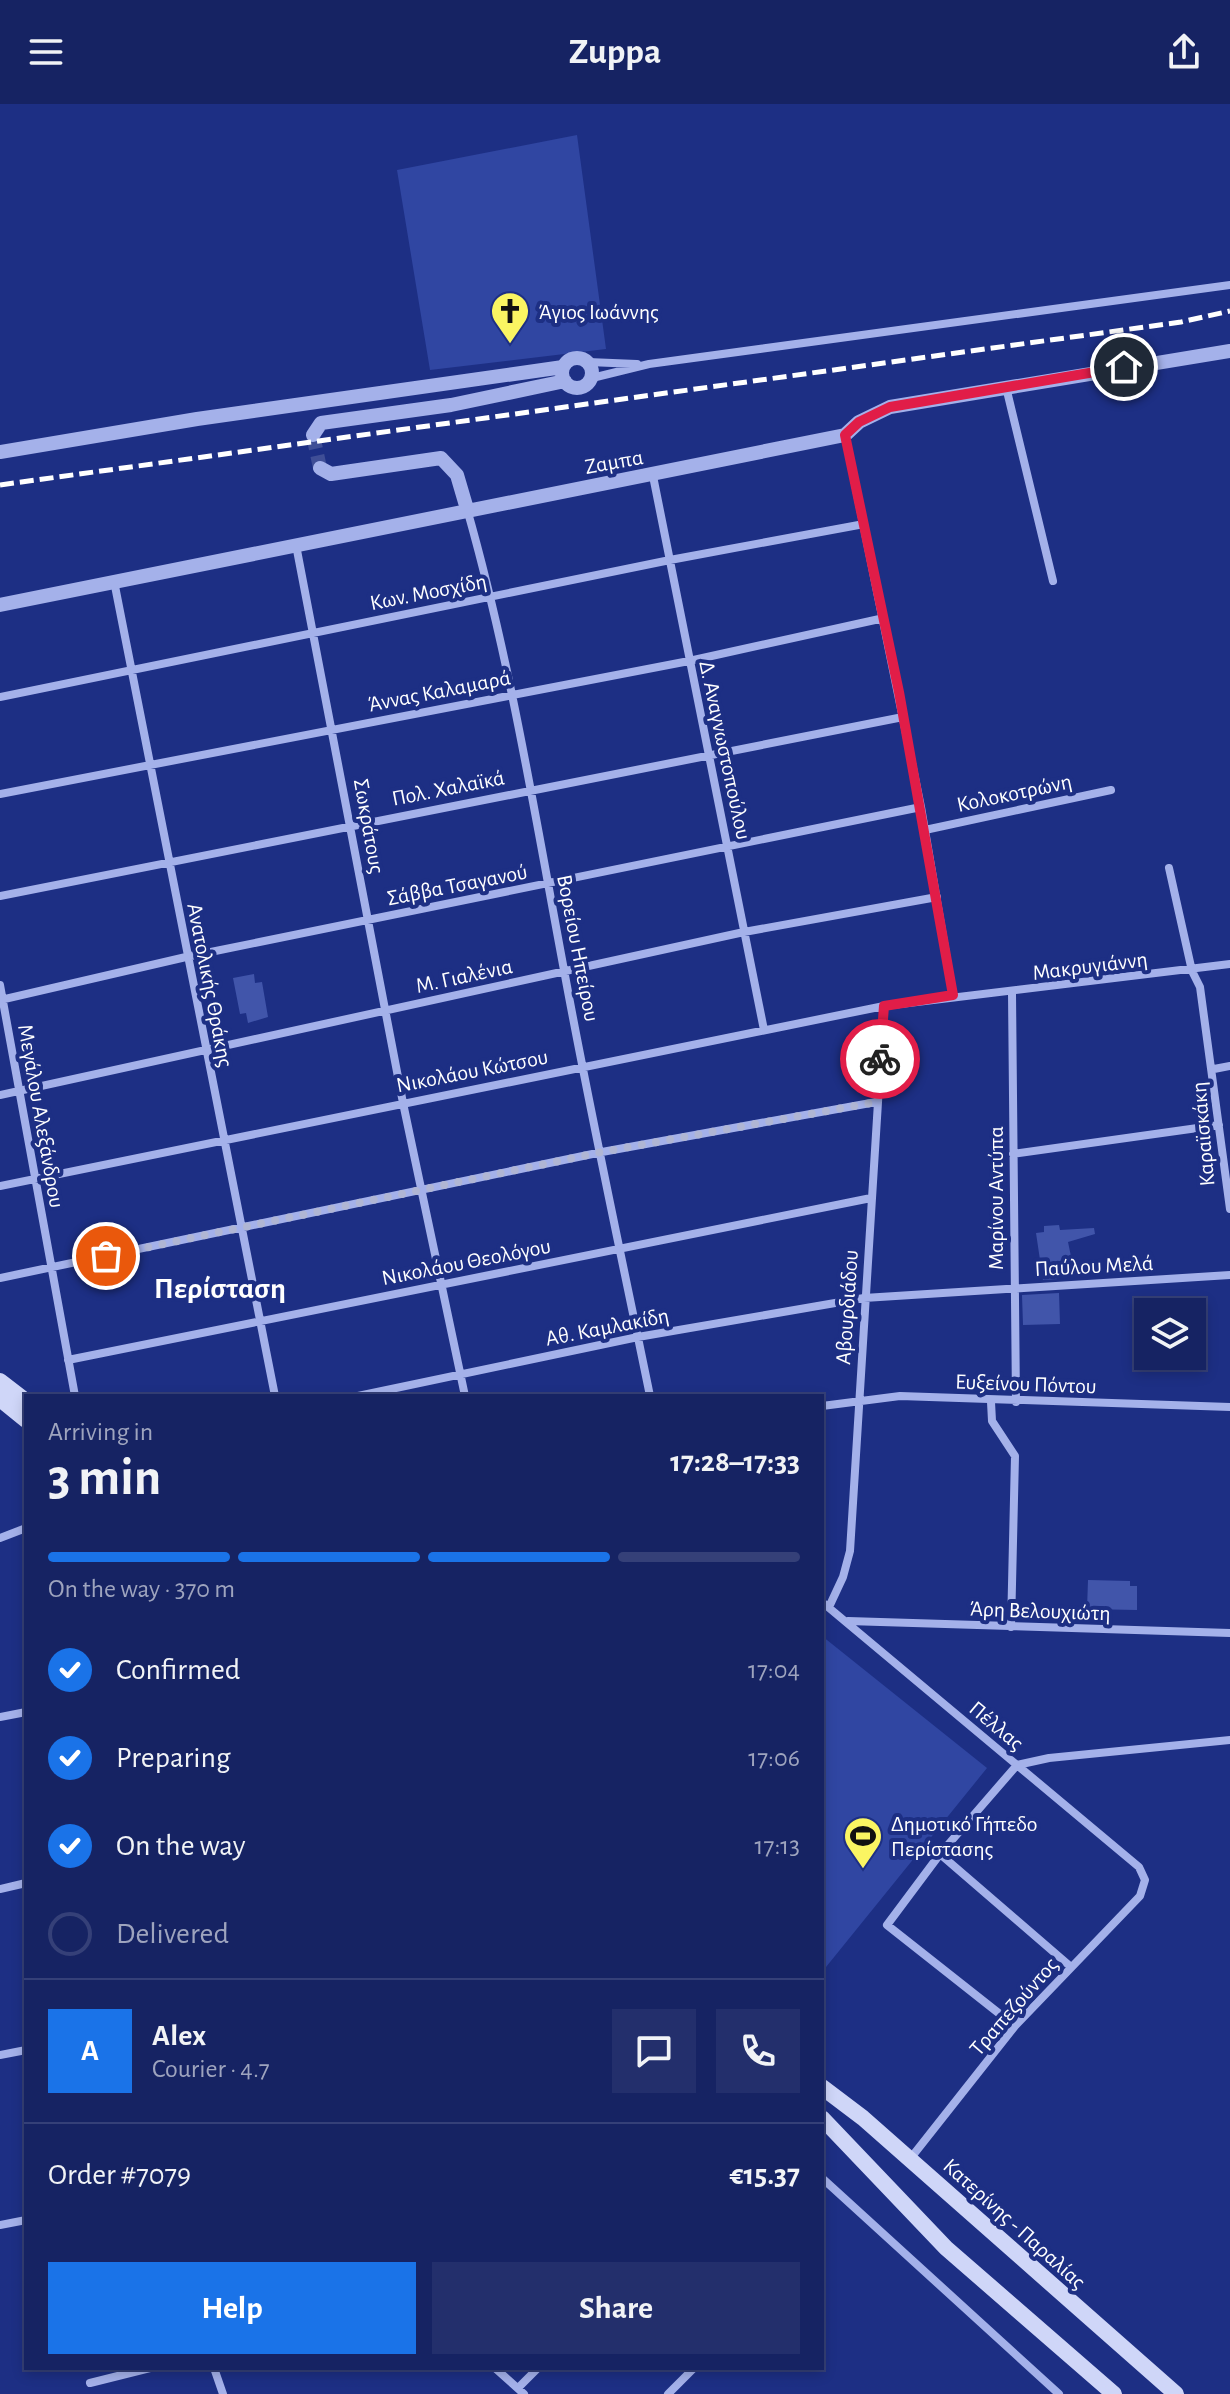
<!DOCTYPE html>
<html lang="en">
<head>
<meta charset="utf-8">
<style>
	body { margin:0; font-family:"Alegreya Sans",sans-serif; background:#232f6c; color:#f1f3f6; height:100vh; display:flex; flex-direction:column; font-size:30px; white-space:nowrap }
	* { box-sizing:border-box; margin:0 }
	p { font-size:26px; color:#9ea4be }
	.icon { flex:none; width:44px; height:44px; fill:none; stroke:currentColor; stroke-width:2; stroke-linecap:round; stroke-linejoin:round }
	.map { position:relative; flex:1; overflow:hidden }
	.side { position:absolute; left:24px; top:1290px; width:800px; height:976px; display:flex; flex-direction:column; background:#162363; border-radius:0px; box-shadow:0 4px 12px #0003,0 0 0 2px #354078 }
	.side>* { flex:none }
	.tools { position:absolute; left:1134px; top:1194px; display:grid; gap:16px }
	.tools a { display:grid; place-items:center; width:72px; height:72px; border-radius:0px; background:#162363; box-shadow:0 4px 12px #0003,0 0 0 2px #354078; font-size:40px }
	.pin { position:absolute; display:grid; place-items:center; width:68px; height:68px; color:#fff; margin:-34px; border:4px solid #fff; border-radius:50%; box-shadow:0 2px 8px #0007 }
	.courier { position:absolute; display:grid; place-items:center; width:80px; height:80px; margin:-40px; border:6px solid #e11d48; border-radius:50%; background:#fff; color:#222; box-shadow:0 2px 10px #0007 }
	.summary em { font-style:normal; font-weight:700 }
	.summary div { display:flex; flex-direction:column-reverse }
	.summary { display:flex; align-items:center; justify-content:space-between; height:136px; padding:0 24px }
	h1 { font-size:52px; font-weight:700; line-height:60px }
	.bar { display:grid; grid-template-columns:repeat(4,1fr); gap:12px 8px; align-content:center; height:96px; padding:0 24px }
	.bar i { height:10px; border-radius:6px; background:#354078 }
	.bar .current { background:#1a73e8 }
	.bar p { grid-column:span 4 }
	.line { display:flex; align-items:center; gap:20px; padding:0 24px; border-top:2px solid #354078 }
	.line div { flex:1 }
	.round { display:grid; place-items:center; flex:none; width:84px; height:84px; border-radius:0px; background:#232f6c }
	ol { padding:0 24px; list-style:none }
	li { display:flex; align-items:center; gap:24px; height:88px }
	li p { margin-inline-start:auto }
	li .icon { padding:8px; border-radius:50%; background:#1a73e8; color:#fff; stroke-width:4 }
	li:last-child { color:#9ea4be }
	li i { width:44px; height:44px; border:4px solid #354078; border-radius:50% }
	.cta { display:flex; gap:16px; margin-top:auto; padding:16px 24px }
	.cta a { flex:1; height:92px; border-radius:0px; background:#1a73e8; color:#fff; font-size:32px; font-weight:700; line-height:92px; text-align:center }
	.cta a+a { background:#232f6c; color:#f1f3f6 }
	header { display:flex; justify-content:space-between; align-items:center; height:104px; padding:0 24px; background:#162363; font-size:36px; font-weight:700 }
	.map>svg:first-child { display:block }
</style>
</head>
<body>
<header><svg class="icon" aria-label="menu" viewBox="0 0 24 24"><path d="M4 6h16M4 12h16M4 18h16"/></svg>Zuppa<svg class="icon" aria-label="share" viewBox="0 0 24 24"><path d="M12 15V3M7 8l5-5 5 5M5 13v7h14v-7"/></svg></header>
<div class="map">
<svg width="1230" height="2290" viewBox="0 0 1230 2290">
	<rect width="100%" height="100%" fill="#1d2f84"/>
	<path fill="#3046a2" d="M577 31 606 245 430 266 397 66Z
		M822 1532 987 1664 822 1868Z"/>
	<path fill="#4155aa" d="M254 870 255 879 262 878 268 913 248 919 246 909 240 910 233 874Z
		M1059 1121 1060 1126 1094 1124 1095 1130 1068 1138 1073 1162 1058 1164V1175L1043 1176 1036 1129 1044 1128V1122Z
		M1059 1189 1060 1220 1023 1221 1022 1191Z
		M1088 1476 1130 1477V1482H1137V1506L1087 1505Z"/>
	<g fill="none" stroke-linecap="round" stroke-linejoin="round">
		<path stroke="#3f4e96" stroke-width="14" stroke-dasharray="14 7" stroke-linecap="butt" d="M313 331 320 364"/>
		<path stroke="#a4b1ea" stroke-width="8" d="M588 258 637 260
			M592 274 649 260 1230 181
			M1006 283 1053 477
			M845 331 921 703 953 891
			M653 372 764 926
			M467 405C510 556 535 711 564 866 590 1008 621 1150 650 1292
			M296 441 403 999 465 1292
			M114 477 275 1292
			M0 593 670 456 864 420
			M0 690 689 557 884 514
			M925 726 1111 686
			M1169 764 1192 867 1200 883 1230 1105
			M0 792 903 613
			M0 881 75 1292
			M1012 889 1016 1298
			M0 896 186 853 921 703
			M1214 965 1230 962
			M0 991 744 828 937 793
			M1013 1050 1219 1021
			M0 1082 884 902 1230 860
			M0 1174 602 1048 876 998
			M68 1256 871 1094
			M358 1292 638 1233 864 1194 1230 1171
			M991 1298 992 1317 1015 1352 1011 1523
			M822 1302 900 1292 1230 1303
			M0 1434 26 1424
			M822 1498 1139 1763 1145 1776 1140 1792 1015 1922 910 2055
			M829 1503 843 1473 850 1447 884 902
			M848 1517 1230 1529
			M0 1613 26 1608
			M1017 1661 1049 1654 1230 1636
			M940 1750 1071 1863
			M0 1785 26 1779
			M1015 1922 887 1821 940 1750 1017 1661
			M0 1951 26 1946
			M822 2074 1059 2290
			M0 2121 26 2116
			M214 2264 223 2290
			M495 2264 524 2290
			M90 2279 150 2264
			M518 2284 538 2264
			M668 2290 694 2264"/>
		<path stroke="#a4b1ea" stroke-width="14" d="M562 269a15 15 0 1 1 30 0a15 15 0 1 1-30 0Z
			M313 331 321 319 451 301 565 277
			M0 348 197 315 563 263
			M320 364 331 370 441 354 457 371 467 405
			M0 501 845 331 859 318 890 303 1230 247"/>
		<path stroke="#cfd6f8" stroke-width="16" d="M0 1277 26 1297
			M0 1295 26 1316
			M822 1983 863 2014 1176 2290
			M822 2014 946 2144 1114 2290"/>
		<path stroke="#fff" stroke-width="5" stroke-dasharray="14 6" stroke-linecap="butt" d="M0 381 1181 218 1230 207"/>
	</g>
	<g fill="none" stroke-linecap="round" stroke-linejoin="round">
		<path stroke="#b0b6d4" stroke-width="8" stroke-dasharray="0 14.4" d="M106 1152 602 1048 876 998 880 955"/>
		<path stroke="#e11d48" stroke-width="10" d="M880 955 884 902 953 891 899 588 845 331 859 318 890 303 1124 263"/>
	</g>
	<defs>
		<g id="church-pin" transform="scale(2)"><path d="M0 17L-7.5 6A9.5 9.5 0 1 1 7.5 6Z" fill="#faf562" stroke="#1d2f84"/><path d="M-1.2-6h2.4v3.5h3.3v2.4h-3.3V6h-2.4V-.1h-3.3v-2.4h3.3Z" fill="#111"/></g>
		<g id="stadium-pin" transform="scale(2)"><path d="M0 17L-7.5 6A9.5 9.5 0 1 1 7.5 6Z" fill="#faf562" stroke="#1d2f84"/><path d="M0-5a6.5 5 0 1 0 0 10a6.5 5 0 1 0 0-10ZM-3.5-1.8h7v3.6h-7Z" fill="#111"/></g>
	</defs>
	<g fill-rule="evenodd">
		<use href="#church-pin" x="510" y="207"/>
		<use href="#stadium-pin" x="863" y="1732"/>
	</g>
	<g text-anchor="middle" stroke-width="8" stroke-linejoin="round" paint-order="stroke">
		<g font-size="22" fill="#fff" stroke="#1d2f84" text-anchor="start">
			<text x="538" y="215">Άγιος Ιωάννης</text>
			<text x="891" y="1727">Δημοτικό Γήπεδο<tspan x="891" dy="25">Περίστασης</tspan></text>
		</g>
		<g font-size="22" fill="#fff" stroke="#1d2f84">
			<text transform="translate(614 357) rotate(-10)" y="8">Ζαμπα</text>
			<text transform="translate(428 487) rotate(-11)" y="8">Κων. Μοσχίδη</text>
			<text transform="translate(439 586) rotate(-11)" y="8">Άννας Καλαμαρά</text>
			<text transform="translate(726 646) rotate(78)" y="8">Δ. Αναγνωστοπούλου</text>
			<text transform="translate(448 683) rotate(-11)" y="8">Πολ. Χαλαϊκά</text>
			<text transform="translate(1014 688) rotate(-12)" y="8">Κολοκοτρώνη</text>
			<text transform="translate(370 722) rotate(80)" y="8">Σωκράτους</text>
			<text transform="translate(457 780) rotate(-11)" y="8">Σάββα Τσαγανού</text>
			<text transform="translate(579 844) rotate(79)" y="8">Βορείου Ηπείρου</text>
			<text transform="translate(1090 861) rotate(-7)" y="8">Μακρυγιάννη</text>
			<text transform="translate(464 871) rotate(-12)" y="8">Μ. Γιαλένια</text>
			<text transform="translate(211 881) rotate(79)" y="8">Ανατολικής Θράκης</text>
			<text transform="translate(472 966) rotate(-11)" y="8">Νικολάου Κώτσου</text>
			<text transform="translate(42 1012) rotate(80)" y="8">Μεγάλου Αλεξάνδρου</text>
			<text transform="translate(1202 1030) rotate(-95)" y="8">Καραϊσκάκη</text>
			<text transform="translate(995 1094) rotate(-90)" y="8">Μαρίνου Αντύπα</text>
			<text transform="translate(466 1157) rotate(-11)" y="8">Νικολάου Θεολόγου</text>
			<text transform="translate(1094 1161) rotate(-3)" y="8">Παύλου Μελά</text>
			<text transform="translate(846 1203) rotate(-86)" y="8">Αβουρδιάδου</text>
			<text transform="translate(607 1222) rotate(-11)" y="8">Αθ. Καμλακίδη</text>
			<text transform="translate(1026 1279) rotate(2)" y="8">Ευξείνου Πόντου</text>
			<text transform="translate(1040 1506) rotate(2)" y="8">Άρη Βελουχιώτη</text>
			<text transform="translate(997 1621) rotate(40)" y="8">Πέλλας</text>
			<text transform="translate(1013 1902) rotate(-49)" y="8">Τραπεζούντος</text>
			<text transform="translate(1015 2119) rotate(42)" y="8">Κατερίνης - Παραλίας</text>
		</g>
		<g font-size="30" font-weight="bold" fill="#fff" stroke="#1d2f84">
			<text x="220" y="1194">Περίσταση</text>
		</g>
	</g>
</svg>
<div class="tools">
<a><svg class="icon" aria-label="layers" viewBox="0 0 24 24"><path d="M12 4l9 5-9 5-9-5zM3 14l9 5 9-5"/></svg></a>
</div>
<div class="pin" style="left:106px;top:1152px;background:#ea580c"><svg class="icon" aria-label="bag" viewBox="0 0 24 24"><path d="M5 8h14l-1 12H6zM9 8a3 3 0 0 1 6 0"/></svg></div>
<div class="pin" style="left:1124px;top:263px;background:#1f2937"><svg class="icon" aria-label="home" viewBox="0 0 24 24"><path d="M3 11l9-7 9 7M6 9v11h12V9"/></svg></div>
<div class="courier" style="left:880px;top:955px"><svg class="icon" aria-label="bike" viewBox="0 0 24 24"><circle cx="6" cy="16" r="4"/><circle cx="18" cy="16" r="4"/><path d="M6 16l4-8h5l3 8M10 8l3 8H6M13 5h3"/></svg></div>
<section class="side">
<div class="summary"><div><h1>3 min</h1><p>Arriving in</p></div><em>17:28–17:33</em></div>
<div class="bar"><i class="current"></i><i class="current"></i><i class="current"></i><i></i><p>On the way · 370 m</p></div>
<ol>
<li><svg class="icon" aria-label="check" viewBox="0 0 24 24"><path d="M5 12l5 5 9-10"/></svg>Confirmed<p>17:04</p></li>
<li><svg class="icon" aria-label="check" viewBox="0 0 24 24"><path d="M5 12l5 5 9-10"/></svg>Preparing<p>17:06</p></li>
<li><svg class="icon" aria-label="check" viewBox="0 0 24 24"><path d="M5 12l5 5 9-10"/></svg>On the way<p>17:13</p></li>
<li><i></i>Delivered</li>
</ol>
<div class="line" style="height:144px"><b class="round" style="background:#1a73e8;color:#fff">A</b><div><b>Alex</b><p>Courier · 4.7</p></div><a class="round"><svg class="icon" aria-label="chat" viewBox="0 0 24 24"><path d="M4 5h16v11H9l-5 4z"/></svg></a><a class="round"><svg class="icon" aria-label="phone" viewBox="0 0 24 24"><path d="M5 4h4l2 5-3 2q2 4 5 5l2-3 5 2v4C11 20 4 13 5 4z"/></svg></a></div>
<div class="line" style="height:104px"><div>Order #7079</div><b>€15.37</b></div>
<div class="cta"><a>Help</a><a>Share</a></div>
</section>
</div>
</body>
</html>
